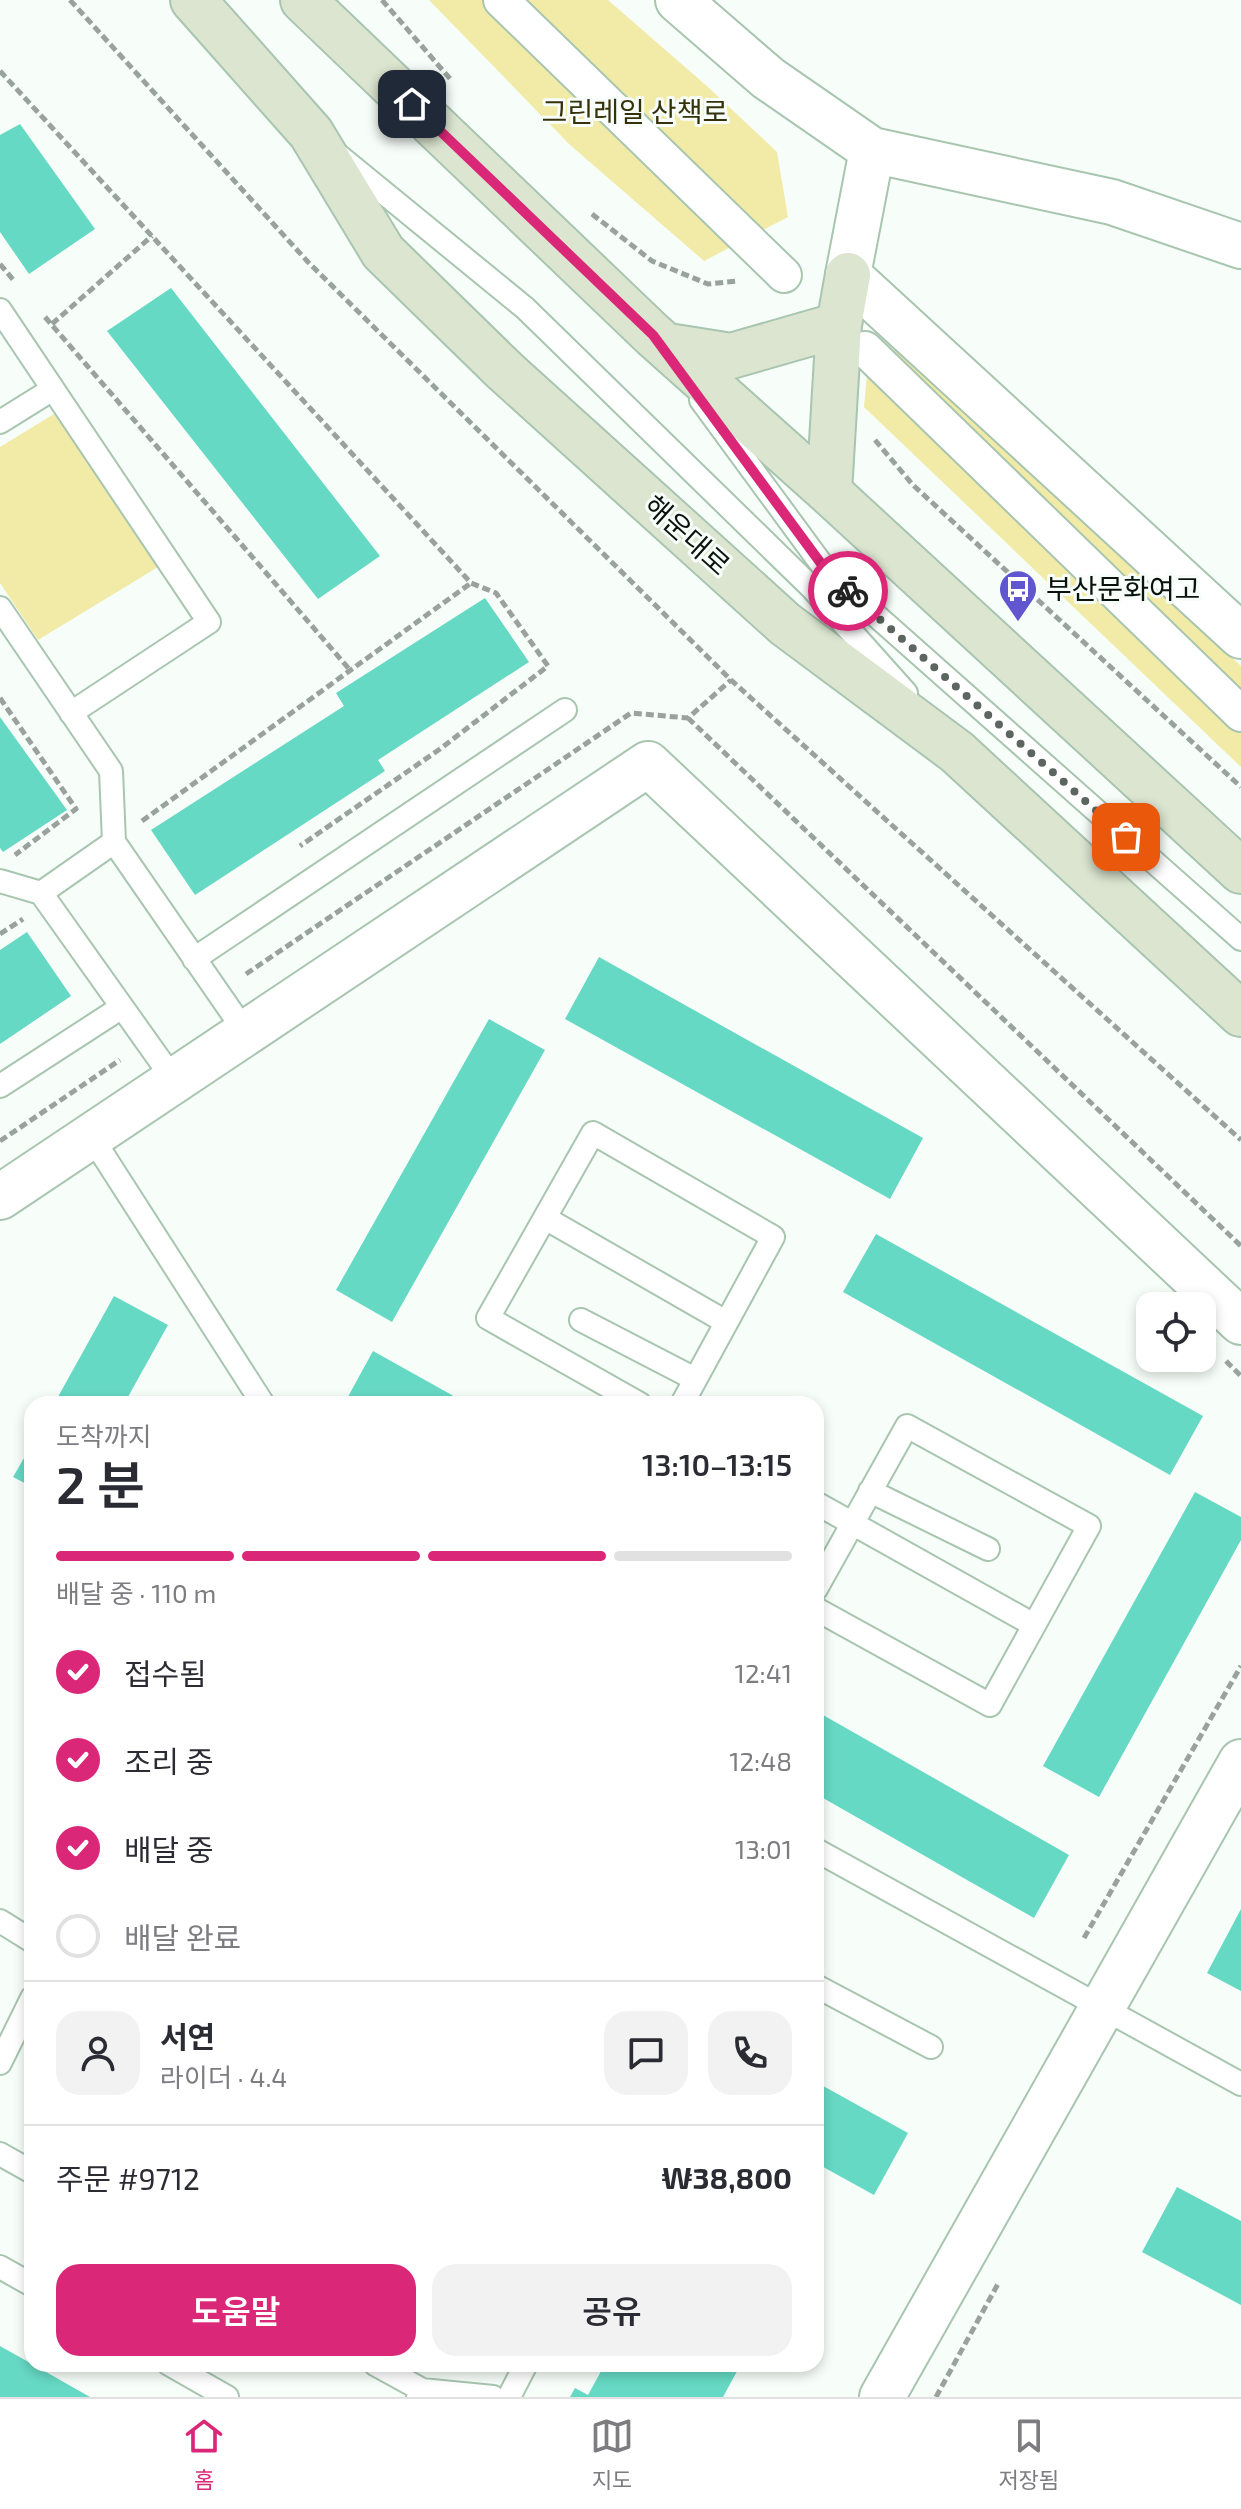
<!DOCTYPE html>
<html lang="ko">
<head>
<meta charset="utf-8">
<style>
	body { margin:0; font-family:"Exo 2","Noto Sans KR",sans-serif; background:#f2f2f3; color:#2b2b33; height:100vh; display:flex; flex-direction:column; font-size:30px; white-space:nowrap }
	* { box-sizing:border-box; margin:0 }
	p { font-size:26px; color:#7c7c81 }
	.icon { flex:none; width:44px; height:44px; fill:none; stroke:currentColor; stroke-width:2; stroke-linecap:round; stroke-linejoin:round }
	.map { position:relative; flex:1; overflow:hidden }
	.sheet { position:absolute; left:24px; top:1396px; width:800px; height:976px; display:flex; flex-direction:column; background:#fff; border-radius:24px; box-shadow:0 4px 12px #0003 }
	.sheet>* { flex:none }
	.buttons { position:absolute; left:1136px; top:1292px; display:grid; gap:16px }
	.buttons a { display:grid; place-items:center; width:80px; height:80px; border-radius:16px; background:#fff; box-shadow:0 4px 12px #0003; font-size:40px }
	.pin { position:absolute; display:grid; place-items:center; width:68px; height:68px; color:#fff; margin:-34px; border-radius:16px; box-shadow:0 4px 12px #0006 }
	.courier { position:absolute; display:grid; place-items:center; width:80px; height:80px; margin:-40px; border:6px solid #db2777; border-radius:50%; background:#fff; color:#222; box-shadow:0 2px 10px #0007 }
	.overview em { font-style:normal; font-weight:600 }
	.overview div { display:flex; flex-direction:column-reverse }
	.overview { display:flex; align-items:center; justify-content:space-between; height:136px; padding:0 32px }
	h1 { font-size:52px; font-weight:600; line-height:60px }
	.bar { display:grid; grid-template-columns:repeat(4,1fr); gap:12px 8px; align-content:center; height:96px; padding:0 32px }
	.bar i { height:10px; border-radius:6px; background:#e1e1e2 }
	.bar .on { background:#db2777 }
	.bar p { grid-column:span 4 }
	.line { display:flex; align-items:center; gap:20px; padding:0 32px; border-top:2px solid #e1e1e2 }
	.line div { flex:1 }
	.round { display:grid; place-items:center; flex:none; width:84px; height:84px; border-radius:24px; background:#f2f2f3 }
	ol { padding:0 32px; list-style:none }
	li { display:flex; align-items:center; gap:24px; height:88px }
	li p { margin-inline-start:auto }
	li .icon { padding:8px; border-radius:50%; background:#db2777; color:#fff; stroke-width:4 }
	li:last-child { color:#7c7c81 }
	li i { width:44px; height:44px; border:4px solid #e1e1e2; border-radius:50% }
	.action { display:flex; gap:16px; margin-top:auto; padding:16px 32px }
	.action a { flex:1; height:92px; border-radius:24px; background:#db2777; color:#fff; font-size:32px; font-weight:600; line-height:92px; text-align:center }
	.action a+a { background:#f2f2f3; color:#2b2b33 }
	.menu { display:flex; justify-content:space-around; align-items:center; height:112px; border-top:2px solid #e1e1e2; background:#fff; font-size:22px; color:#7c7c81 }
	.menu a { display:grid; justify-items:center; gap:4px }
	.menu .on { color:#db2777 }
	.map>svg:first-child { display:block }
</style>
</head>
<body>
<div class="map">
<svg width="1241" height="2397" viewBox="0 0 1241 2397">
	<rect width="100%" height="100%" fill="#f7fdf9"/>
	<path fill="#f2eba8" d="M429 0H608L708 87 777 152 788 217 704 261 569 144Z
		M897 348 1241 666V767L864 407 868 363Z
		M54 414 163 564 38 640 0 583V447Z"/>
	<path fill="#66d9c4" d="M20 124 95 229 29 274 0 232V135Z
		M171 288 380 556 318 599 107 331Z
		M485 598 529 662 378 760 385 771 195 895 151 830 344 706 336 693Z
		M0 717 67 810 3 852 0 848Z
		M27 932 71 996 0 1044V950Z
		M599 957 923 1138 890 1199 565 1019Z
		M489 1019 545 1050 392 1322 336 1290Z
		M876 1234 1203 1416 1170 1475 843 1292Z
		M114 1296 168 1325 124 1404H54Z
		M373 1351 468 1404H344Z
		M32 1444V1487L13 1477Z
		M1195 1492 1241 1517V1540L1099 1797 1043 1766Z
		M816 1711 1069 1855 1034 1918 816 1794Z
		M1241 1909V1991L1207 1973Z
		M816 2082 908 2133 874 2195 816 2163Z
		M1177 2187 1241 2221V2305L1142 2252Z
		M0 2346 32 2364 90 2397H0Z
		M605 2364H741L723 2397H570L575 2388 588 2395Z"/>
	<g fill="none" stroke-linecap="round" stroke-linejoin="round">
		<g stroke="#a8c5b0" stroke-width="26">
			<path id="service" d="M339 156 525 308 813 589 906 693
				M0 310 209 622 71 713
				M701 400 828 573 1241 939
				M0 422 53 389
				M0 608 111 771 114 842
				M0 881 41 893
				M194 959 565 710
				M174 1080 41 893 114 842 246 1033
				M0 1086 122 1007
				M91 1136 263 1404
				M545 1218 726 1322
				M581 1320 695 1379
				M640 1404 488 1318 593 1133 773 1237 682 1404
				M870 1491 988 1549
				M816 1503 1034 1625
				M816 1589 907 1426 1089 1526 990 1705 816 1609
				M816 1850 1241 2084
				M0 1921 32 1941
				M816 1986 931 2047
				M0 2063 32 1998
				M0 2154 32 2172
				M0 2267 32 2285
				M169 2364 227 2397
				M375 2364 422 2390 418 2397
				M422 2390 493 2397
				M509 2397 526 2364"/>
		</g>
		<g stroke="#a8c5b0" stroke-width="38">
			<path id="pedestrian" d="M501 0 784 275
				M865 349 1241 714"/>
		</g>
		<g stroke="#a8c5b0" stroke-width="48">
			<path id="minor" d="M678 0 768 78 872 150 1112 202 1241 246
				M872 150 848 275 1241 636"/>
		</g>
		<g stroke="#a8c5b0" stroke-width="48">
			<path id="tertiary" d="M0 1197 648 764 1241 1322
				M882 2397 1241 1762"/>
		</g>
		<g stroke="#a8c5b0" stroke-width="48">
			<path id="secondary" d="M193 0 311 133 383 252 505 371 785 624 957 752 1241 1014
				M303 0 653 335 829 492 1241 871
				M668 346 731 356 839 325
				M829 492 839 325 848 275"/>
		</g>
		<path stroke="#9aa29d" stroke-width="5" stroke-dasharray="8 4" stroke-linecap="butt" d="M70 0 308 262 731 680 1241 1140
			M382 0 452 81
			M0 71 471 583 496 593 548 666 440 749 300 846
			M592 214 652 261 708 284 737 281
			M0 264 15 282
			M45 317 350 670
			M52 324 152 236
			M875 440 913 485 1241 787
			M0 698 76 809 15 855
			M688 718 1241 1246
			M142 821 471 583
			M0 934 23 919
			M246 974 631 713 688 718 731 680
			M0 1141 120 1060
			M1226 1361 1241 1376
			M1084 1938 1241 1666
			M936 2397 999 2282"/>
		<use href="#service" stroke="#fff" stroke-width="22"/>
		<use href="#pedestrian" stroke="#fff" stroke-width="34"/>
		<use href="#minor" stroke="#fff" stroke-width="44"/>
		<use href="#tertiary" stroke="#fff" stroke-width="44"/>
		<use href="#secondary" stroke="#dce5d0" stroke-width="44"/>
	</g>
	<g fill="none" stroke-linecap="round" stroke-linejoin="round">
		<path stroke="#5c655f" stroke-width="8" stroke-dasharray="0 14.4" d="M848 591 1126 837"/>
		<path stroke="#db2777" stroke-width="10" d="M412 104 653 335 828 573 848 591"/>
	</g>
	<defs>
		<g id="bus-pin" transform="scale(2)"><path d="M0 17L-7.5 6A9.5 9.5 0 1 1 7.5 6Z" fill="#6056cf" stroke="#f7fdf9"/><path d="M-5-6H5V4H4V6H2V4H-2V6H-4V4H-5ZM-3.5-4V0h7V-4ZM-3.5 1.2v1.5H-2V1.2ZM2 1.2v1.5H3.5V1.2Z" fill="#fff"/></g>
	</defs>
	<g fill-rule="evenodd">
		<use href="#bus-pin" x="1018" y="589"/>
	</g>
	<g text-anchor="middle" stroke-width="6" stroke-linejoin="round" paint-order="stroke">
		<g font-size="28" fill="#35310a" stroke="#f7fdf9">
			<text x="635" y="122">그린레일 산책로</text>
		</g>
		<g font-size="28" fill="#09130c" stroke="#f7fdf9">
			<text transform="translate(687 535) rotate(42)" y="10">해운대로</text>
		</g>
		<g font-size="28" fill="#09130c" stroke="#f7fdf9" text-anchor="start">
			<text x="1046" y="599">부산문화여고</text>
		</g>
	</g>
</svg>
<div class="buttons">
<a><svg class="icon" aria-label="locate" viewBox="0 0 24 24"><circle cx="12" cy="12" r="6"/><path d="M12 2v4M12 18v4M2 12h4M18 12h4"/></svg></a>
</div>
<div class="pin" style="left:1126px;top:837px;background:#ea580c"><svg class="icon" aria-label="bag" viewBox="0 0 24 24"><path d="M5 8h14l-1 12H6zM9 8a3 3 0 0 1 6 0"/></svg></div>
<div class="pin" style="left:412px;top:104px;background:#1f2937"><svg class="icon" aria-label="home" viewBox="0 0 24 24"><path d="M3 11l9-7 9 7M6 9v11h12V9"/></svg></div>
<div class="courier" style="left:848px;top:591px"><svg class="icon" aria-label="bike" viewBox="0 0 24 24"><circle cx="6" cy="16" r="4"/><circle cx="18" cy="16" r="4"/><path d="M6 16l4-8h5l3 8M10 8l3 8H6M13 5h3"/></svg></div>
<section class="sheet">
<div class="overview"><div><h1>2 분</h1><p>도착까지</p></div><em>13:10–13:15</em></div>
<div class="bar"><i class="on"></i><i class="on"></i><i class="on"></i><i></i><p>배달 중 · 110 m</p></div>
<ol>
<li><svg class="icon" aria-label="check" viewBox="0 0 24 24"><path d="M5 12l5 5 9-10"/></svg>접수됨<p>12:41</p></li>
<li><svg class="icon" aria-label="check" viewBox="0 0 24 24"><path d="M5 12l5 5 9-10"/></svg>조리 중<p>12:48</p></li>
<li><svg class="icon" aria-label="check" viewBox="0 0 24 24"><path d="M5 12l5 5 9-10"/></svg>배달 중<p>13:01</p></li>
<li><i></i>배달 완료</li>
</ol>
<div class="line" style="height:144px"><a class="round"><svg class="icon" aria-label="person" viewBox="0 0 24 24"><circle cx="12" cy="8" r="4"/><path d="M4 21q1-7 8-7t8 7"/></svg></a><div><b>서연</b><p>라이더 · 4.4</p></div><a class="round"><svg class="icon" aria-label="chat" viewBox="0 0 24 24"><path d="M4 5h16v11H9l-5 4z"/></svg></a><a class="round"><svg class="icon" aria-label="phone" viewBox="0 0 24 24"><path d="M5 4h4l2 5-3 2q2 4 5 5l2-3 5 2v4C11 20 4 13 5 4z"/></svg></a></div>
<div class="line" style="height:104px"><div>주문 #9712</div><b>₩38,800</b></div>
<div class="action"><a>도움말</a><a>공유</a></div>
</section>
</div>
<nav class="menu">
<a class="on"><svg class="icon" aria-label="home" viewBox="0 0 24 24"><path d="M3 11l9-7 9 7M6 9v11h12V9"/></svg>홈</a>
<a><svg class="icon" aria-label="map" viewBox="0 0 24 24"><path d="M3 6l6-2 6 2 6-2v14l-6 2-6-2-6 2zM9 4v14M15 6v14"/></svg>지도</a>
<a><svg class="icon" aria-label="saved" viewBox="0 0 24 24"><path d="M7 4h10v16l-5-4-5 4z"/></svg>저장됨</a>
</nav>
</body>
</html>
